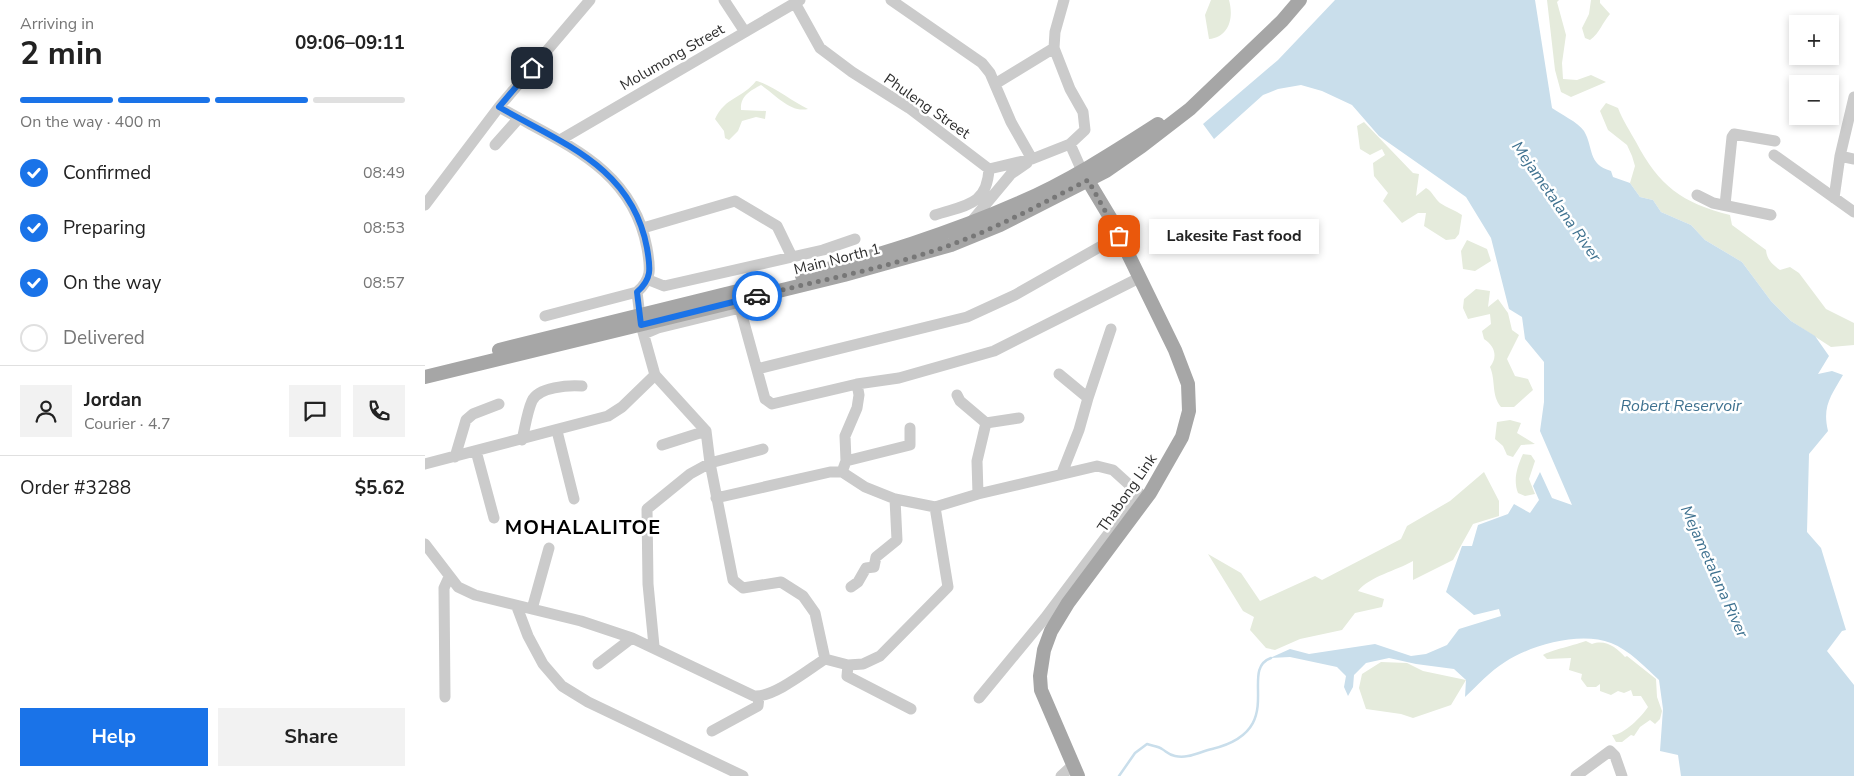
<!DOCTYPE html>
<html lang="en">
<head>
<meta charset="utf-8">
<style>
	body { margin:0; font-family:"Nunito Sans",sans-serif; background:#f2f2f2; color:#222; height:100vh; display:flex; flex-direction:column; font-size:19px; white-space:nowrap }
	* { box-sizing:border-box; margin:0 }
	p { font-size:16px; color:#767676 }
	.icon { flex:none; width:28px; height:28px; fill:none; stroke:currentColor; stroke-width:2; stroke-linecap:round; stroke-linejoin:round }
	.map { position:relative; flex:1; overflow:hidden }
	.side { display:flex; flex-direction:column; background:#fff; width:425px }
	.side>* { flex:none }
	.buttons { position:absolute; left:1364px; top:15px; display:grid; gap:10px }
	.buttons a { display:grid; place-items:center; width:50px; height:50px; border-radius:0px; background:#fff; box-shadow:0 2px 8px #0003; font-size:25px }
	.pin { position:absolute; display:grid; place-items:center; width:42px; height:42px; color:#fff; margin:-21px; border-radius:10px; box-shadow:0 2px 8px #0006 }
	.courier { position:absolute; display:grid; place-items:center; width:50px; height:50px; margin:-25px; border:4px solid #1a73e8; border-radius:50%; background:#fff; color:#222; box-shadow:0 1px 6px #0007 }
	.bubble { position:absolute; height:35px; border-radius:0px; background:#fff; box-shadow:0 2px 8px #0003; font-size:16px; font-weight:700; line-height:35px; text-align:center }
	.headline em { font-style:normal; font-weight:700 }
	.headline div { display:flex; flex-direction:column-reverse }
	.headline { display:flex; align-items:center; justify-content:space-between; height:85px; padding:0 20px }
	h1 { font-size:32px; font-weight:700; line-height:38px }
	.bar { display:grid; grid-template-columns:repeat(4,1fr); gap:8px 5px; align-content:center; height:60px; padding:0 20px }
	.bar i { height:6px; border-radius:4px; background:#e0e0e0 }
	.bar .selected { background:#1a73e8 }
	.bar p { grid-column:span 4 }
	.line { display:flex; align-items:center; gap:12px; padding:0 20px; border-top:1px solid #e0e0e0 }
	.line div { flex:1 }
	.round { display:grid; place-items:center; flex:none; width:52px; height:52px; border-radius:0px; background:#f2f2f2 }
	ol { padding:0 20px; list-style:none }
	li { display:flex; align-items:center; gap:15px; height:55px }
	li p { margin-inline-start:auto }
	li .icon { padding:5px; border-radius:50%; background:#1a73e8; color:#fff; stroke-width:4 }
	li:last-child { color:#767676 }
	li i { width:28px; height:28px; border:2px solid #e0e0e0; border-radius:50% }
	.action { display:flex; gap:10px; margin-top:auto; padding:10px 20px }
	.action a { flex:1; height:58px; border-radius:0px; background:#1a73e8; color:#fff; font-size:20px; font-weight:700; line-height:58px; text-align:center }
	.action a+a { background:#f2f2f2; color:#222 }
	main { display:flex; flex:1; min-height:0 }
	.map>svg:first-child { display:block }
</style>
</head>
<body>
<main>
<section class="side">
<div class="headline"><div><h1>2 min</h1><p>Arriving in</p></div><em>09:06–09:11</em></div>
<div class="bar"><i class="selected"></i><i class="selected"></i><i class="selected"></i><i></i><p>On the way · 400 m</p></div>
<ol>
<li><svg class="icon" aria-label="check" viewBox="0 0 24 24"><path d="M5 12l5 5 9-10"/></svg>Confirmed<p>08:49</p></li>
<li><svg class="icon" aria-label="check" viewBox="0 0 24 24"><path d="M5 12l5 5 9-10"/></svg>Preparing<p>08:53</p></li>
<li><svg class="icon" aria-label="check" viewBox="0 0 24 24"><path d="M5 12l5 5 9-10"/></svg>On the way<p>08:57</p></li>
<li><i></i>Delivered</li>
</ol>
<div class="line" style="height:90px"><a class="round"><svg class="icon" aria-label="person" viewBox="0 0 24 24"><circle cx="12" cy="8" r="4"/><path d="M4 21q1-7 8-7t8 7"/></svg></a><div><b>Jordan</b><p>Courier · 4.7</p></div><a class="round"><svg class="icon" aria-label="chat" viewBox="0 0 24 24"><path d="M4 5h16v11H9l-5 4z"/></svg></a><a class="round"><svg class="icon" aria-label="phone" viewBox="0 0 24 24"><path d="M5 4h4l2 5-3 2q2 4 5 5l2-3 5 2v4C11 20 4 13 5 4z"/></svg></a></div>
<div class="line" style="height:65px"><div>Order #3288</div><b>$5.62</b></div>
<div class="action"><a>Help</a><a>Share</a></div>
</section>
<div class="map">
<svg width="1429" height="776" viewBox="0 0 1429 776">
	<rect width="100%" height="100%" fill="#fff"/>
	<path fill="#e5ebdc" d="M786 0H804C809 18 804 37 784 39L780 15Z
		M1122 0H1134L1132 2 1141 35 1137 63 1138 79 1152 80 1166 75 1181 82 1146 97 1136 92 1130 70Z
		M1166 0H1175V3L1185 14C1177 23 1175 33 1165 40L1160 38 1157 28 1164 14Z
		M331 81C344 83 368 102 383 109 365 113 350 94 336 85 325 91 315 96 316 110L341 111 340 119 331 117 317 121 313 131 304 140 300 138 299 131 290 119C300 97 318 98 331 81Z
		M1181 103 1193 108C1198 121 1205 131 1211 142 1234 186 1257 203 1305 215L1307 225 1341 250C1342 260 1347 264 1355 270L1365 267 1374 273 1401 309 1429 323V345L1406 347 1366 321 1346 301 1317 262 1280 240 1266 225 1236 212 1228 200 1215 197 1205 183 1210 166 1207 156 1202 145 1183 130 1175 111Z
		M939 122 988 173 994 174 991 196 1001 188C1008 192 1009 198 1015 203 1022 208 1030 210 1037 215L1034 234 1030 239 1021 240 999 226 1001 213H993L977 223 958 201 963 193 949 176 948 163 960 155 957 149 945 155 935 149 932 126Z
		M1042 240 1062 249 1066 261 1050 271 1038 269 1036 251Z
		M1051 289 1065 291 1063 307 1073 299 1083 313 1087 330 1094 335 1082 359 1090 376 1103 379 1108 390 1089 407H1076C1066 395 1071 381 1065 367 1073 357 1070 346 1059 339L1057 331 1066 324 1065 314 1043 319 1038 308 1039 299Z
		M1085 420 1096 423 1092 433 1110 444 1096 445 1088 457 1082 455 1078 446 1070 439 1072 422Z
		M1098 454 1106 455 1110 461 1104 479 1110 494 1100 496 1093 493C1088 480 1092 467 1098 454Z
		M1059 472 1074 501V516L1048 524 1028 560 988 580V561C971 571 945 576 933 591L959 599 957 607 930 613 917 630 875 639 850 650 841 648 825 630 829 617 818 611 783 554 816 573 835 601 890 576 897 580 976 539 982 526 1025 501Z
		M1161 641 1167 644C1181 639 1192 648 1200 657L1202 656 1231 679 1232 697 1237 711 1235 719 1230 724 1225 720 1215 727 1209 736 1206 735 1197 742H1191L1187 735C1199 735 1217 716 1223 707L1216 696H1208L1206 690 1199 693 1193 691 1186 695 1175 691V684L1171 687H1162L1156 679 1157 674 1144 670 1146 658 1122 659 1118 655C1124 651 1153 644 1161 641Z
		M956 662 982 663 998 671 1041 680 1026 705 988 718 976 714 941 709 934 688 937 674Z"/>
	<path fill="#c9deeb" d="M910 0H1110L1127 108C1135 114 1153 122 1159 131 1169 148 1162 164 1186 171L1188 177 1205 183 1215 197 1228 200 1236 212 1266 225 1280 240 1317 262 1346 301 1366 321 1390 336 1404 356 1393 374 1407 371 1418 375C1406 396 1397 406 1403 431L1384 454 1382 532 1396 548 1421 630 1417 631 1402 651 1429 685V776H1256L1253 755 1235 751 1238 709 1234 680C1220 667 1204 650 1186 643 1155 631 1106 645 1080 662 1065 671 1052 686 1040 697L1041 680 1029 669 991 664 964 658 941 663 929 675 928 687 923 696 919 687 921 676 912 667 865 657 845 658 865 649 884 654 950 644 986 656 1001 654 1022 645 1034 629 1076 616 1074 609 1049 615 1021 592 1037 546H1047L1053 525 1083 514 1089 504 1105 513 1114 500 1108 486 1115 472 1127 498 1147 505 1115 431 1119 402V362L1100 339 1097 317 1084 309 1066 238 1041 197 954 136 927 105 897 91 876 85 853 89 838 95 789 139 778 124 853 60Z"/>
	<g fill="none" stroke-linecap="round" stroke-linejoin="round">
		<path stroke="#c9deeb" stroke-width="2.5" d="M694 776 710 753 722 744C727 746 733 746 737 749 742 752 744 755 750 756 763 759 774 752 787 749 865 730 812 670 846 658"/>
		<path stroke="#cbcbcb" stroke-width="11" d="M299 0 320 32
			M466 0 557 63 565 73 586 122 607 159
			M639 0 630 32 629 48 645 89 658 112 660 130 645 144 657 171
			M370 3 395 48 427 72 484 108 564 169 607 159 645 144
			M570 84 629 48
			M74 107C138 144 207 167 222 248 225 267 228 278 212 292L216 325 230 375 281 431 285 463 265 474 222 509 223 584 229 646
			M135 140 375 0
			M70 145 94 118
			M1349 155 1429 212
			M1415 156 1429 159
			M1272 195 1288 203 1346 215
			M1409 198 1415 156 1429 97
			M0 205 74 107 165 0
			M1300 205 1307 137 1309 134 1350 141
			M510 215C540 205 562 206 564 169
			M546 222 586 174 602 163
			M218 228 310 201 352 226 367 257
			M224 280 239 286 398 250 430 239
			M120 316 212 292
			M219 334 233 328 315 308 340 399 347 404 432 384 474 378 569 351 714 278
			M332 369 542 317 590 295 694 236
			M634 374 663 398
			M532 395 535 401 561 423 594 418
			M132 431 149 499
			M97 440C100 428 102 412 107 401 113 387 144 385 157 386
			M237 445 281 431
			M51 451 69 518
			M30 457 41 420 48 414 74 404
			M421 461 485 445V428
			M0 464 183 416 197 407 230 375
			M417 472 421 461 420 436 432 408 434 395 432 384
			M637 473 654 430 663 398 686 329
			M553 494 552 461 561 423
			M291 498 405 472H417L440 487 470 499 510 507 553 494 672 466 688 470 720 499
			M0 544 33 587 50 595 156 621 207 638 329 696C348 698 383 670 400 659L390 613 378 596 356 582 318 588 308 580 285 463 338 449
			M426 587 433 582 441 568 449 567 451 557 472 540 470 499
			M92 607 103 636 118 664 137 686 163 702 318 776
			M107 609 124 548
			M400 659 423 665 438 664 455 656 523 587 510 507
			M173 664 207 638
			M423 665 422 676 486 709
			M20 697 19 588 24 577
			M554 698 620 618 714 493
			M287 731 333 706 334 697
			M636 776 648 765
			M1151 776 1185 751 1190 756 1197 776"/>
		<path stroke="#a6a6a6" stroke-width="14" d="M377 276C451 256 524 234 594 203 643 182 688 153 733 124
			M74 350 325 288
			M0 377 419 275 526 245 575 225 681 171 717 146 765 109 857 21 875 0
			M653 776 616 690 615 676 619 650 626 631 643 603 725 493 757 437 764 411 763 384 750 350 686 219 659 174"/>
	</g>
	<g fill="none" stroke-linecap="round" stroke-linejoin="round">
		<path stroke="#777" stroke-width="5" stroke-dasharray="0 9" d="M332 296C396 280 467 267 528 244 574 227 618 203 663 180L694 236"/>
		<path stroke="#1a73e8" stroke-width="6" d="M107 68 74 107C138 144 207 167 222 248 225 267 228 278 212 292L216 325 332 296"/>
	</g>
	<g text-anchor="middle" stroke-width="5" stroke-linejoin="round" paint-order="stroke">
		<g font-size="15" fill="#2e2e2e" stroke="#fff">
			<text transform="translate(247 57) rotate(-30)" y="5">Molumong Street</text>
			<text transform="translate(502 106) rotate(35)" y="5">Phuleng Street</text>
			<text transform="translate(412 259) rotate(-14)" y="5">Main North 1</text>
			<text transform="translate(702 493) rotate(-55)" y="5">Thabong Link</text>
		</g>
		<g font-size="16" font-style="italic" fill="#3e718f" stroke="#fff">
			<text transform="translate(1132 201) rotate(55)" y="6">Mejametalana River</text>
			<text x="1256" y="411">Robert Reservoir</text>
			<text transform="translate(1290 571) rotate(66)" y="6">Mejametalana River</text>
		</g>
		<g font-size="20" font-weight="bold" letter-spacing="1" fill="#000" stroke="#fff">
			<text x="158" y="534">MOHALALITOE</text>
		</g>
	</g>
</svg>
<div class="buttons">
<a>+</a>
<a>−</a>
</div>
<div class="pin" style="left:694px;top:236px;background:#ea580c"><svg class="icon" aria-label="bag" viewBox="0 0 24 24"><path d="M5 8h14l-1 12H6zM9 8a3 3 0 0 1 6 0"/></svg></div>
<div class="pin" style="left:107px;top:68px;background:#1f2937"><svg class="icon" aria-label="home" viewBox="0 0 24 24"><path d="M3 11l9-7 9 7M6 9v11h12V9"/></svg></div>
<div class="courier" style="left:332px;top:296px"><svg class="icon" aria-label="car" viewBox="0 0 24 24"><path d="M5 17H2v-5l4-1 3-4h7l3 4 3 1v5h-3M9 17h6M6 11h13"/><circle cx="7" cy="17" r="2"/><circle cx="17" cy="17" r="2"/></svg></div>
<div class="bubble" style="left:724px;top:219px;width:170px">Lakesite Fast food</div>
</div>
</main>
</body>
</html>
